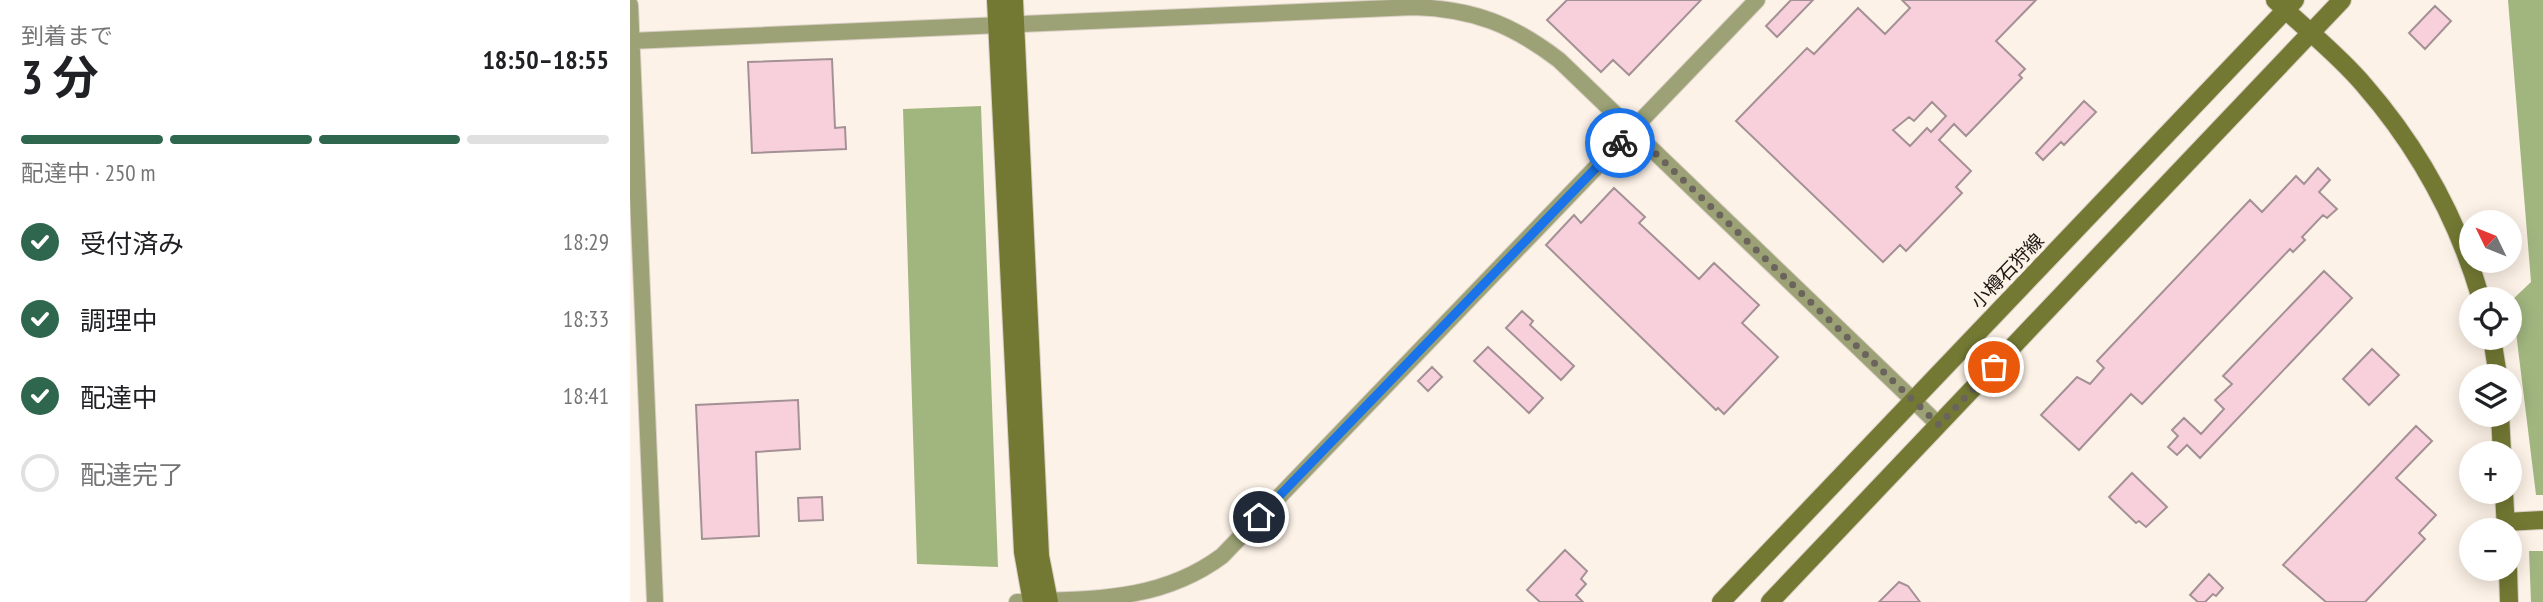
<!DOCTYPE html>
<html lang="ja">
<head>
<meta charset="utf-8">
<style>
	body { margin:0; font-family:"PT Sans Narrow","Noto Sans JP",sans-serif; background:#f2f2f2; color:#202124; height:100vh; display:flex; flex-direction:column; font-size:26px; white-space:nowrap }
	* { box-sizing:border-box; margin:0 }
	p { font-size:23px; color:#757577 }
	.icon { flex:none; width:38px; height:38px; fill:none; stroke:currentColor; stroke-width:2; stroke-linecap:round; stroke-linejoin:round }
	.map { position:relative; flex:1; overflow:hidden }
	.sheet { display:flex; flex-direction:column; background:#fff; width:630px }
	.sheet>* { flex:none }
	.needle { width:46px; rotate:313deg }
	.fabs { position:absolute; left:1829px; top:210px; display:grid; gap:14px }
	.fabs a { display:grid; place-items:center; width:63px; height:63px; border-radius:50%; background:#fff; box-shadow:0 4px 18px #0003; font-size:35px }
	.pin { position:absolute; display:grid; place-items:center; width:60px; height:60px; color:#fff; margin:-30px; border:4px solid #fff; border-radius:50%; box-shadow:0 2px 7px #0007 }
	.courier { position:absolute; display:grid; place-items:center; width:70px; height:70px; margin:-35px; border:5px solid #1a73e8; border-radius:50%; background:#fff; color:#222; box-shadow:0 2px 9px #0007 }
	.headline em { font-style:normal; font-weight:700 }
	.headline div { display:flex; flex-direction:column-reverse }
	.headline { display:flex; align-items:center; justify-content:space-between; height:119px; padding:0 21px }
	h1 { font-size:46px; font-weight:700; line-height:52px }
	.bar { display:grid; grid-template-columns:repeat(4,1fr); gap:10px 7px; align-content:center; height:84px; padding:0 21px }
	.bar i { height:9px; border-radius:5px; background:#e0e0e0 }
	.bar .active { background:#2e664e }
	.bar p { grid-column:span 4 }
	ol { padding:0 21px; list-style:none }
	li { display:flex; align-items:center; gap:21px; height:77px }
	li p { margin-inline-start:auto }
	li .icon { padding:7px; border-radius:50%; background:#2e664e; color:#fff; stroke-width:4 }
	li:last-child { color:#757577 }
	li i { width:38px; height:38px; border:4px solid #e0e0e0; border-radius:50% }
	main { display:flex; flex:1; min-height:0 }
	.map>svg:first-child { display:block }
</style>
</head>
<body>
<main>
<section class="sheet">
<div class="headline"><div><h1>3 分</h1><p>到着まで</p></div><em>18:50–18:55</em></div>
<div class="bar"><i class="active"></i><i class="active"></i><i class="active"></i><i></i><p>配達中 · 250 m</p></div>
<ol>
<li><svg class="icon" aria-label="check" viewBox="0 0 24 24"><path d="M5 12l5 5 9-10"/></svg>受付済み<p>18:29</p></li>
<li><svg class="icon" aria-label="check" viewBox="0 0 24 24"><path d="M5 12l5 5 9-10"/></svg>調理中<p>18:33</p></li>
<li><svg class="icon" aria-label="check" viewBox="0 0 24 24"><path d="M5 12l5 5 9-10"/></svg>配達中<p>18:41</p></li>
<li><i></i>配達完了</li>
</ol>
</section>
<div class="map">
<svg width="1913" height="602" viewBox="0 0 1913 602">
	<rect width="100%" height="100%" fill="#fdf2e7"/>
	<path fill="#a1b67f" d="M1878 0H1913V495H1906L1882 300 1901 282Z
		M351 106 368 567 287 564 273 109Z
		M1899 551H1913V602H1901Z"/>
	<path fill="#f8d0dc" stroke="#a49196" stroke-width="2" fill-rule="evenodd" d="M937 0H1071L999 75 983 60 971 72 917 20Z
		M1161 0H1183L1147 37 1136 26Z
		M1272 0H1406L1366 41 1395 69 1389 75 1392 78 1336 136 1324 124 1309 140 1341 171 1326 187 1332 193 1276 251 1270 245 1253 262 1106 121 1177 48 1184 54 1228 8 1255 34 1280 8ZM1302 102 1316 116 1301 132 1297 128 1280 146 1263 130 1279 117 1284 121Z
		M1805 6 1821 21 1795 49 1779 33Z
		M202 59 205 128 215 127 216 149 122 153 118 62Z
		M1454 101 1466 112 1434 145 1431 142 1413 160 1406 153Z
		M1688 168 1700 180 1689 192 1707 209 1697 218 1693 215 1672 237 1675 240 1663 252 1660 249 1512 404 1501 394 1449 450 1411 415 1447 377 1460 384 1474 368 1467 361 1620 200 1632 212 1666 176 1674 184Z
		M984 188 1015 217 1009 223 1069 279 1084 263 1129 305 1112 323 1148 357 1094 414 1088 408 1086 410 916 245 944 215 951 223Z
		M1694 271 1722 298 1570 458 1557 445 1547 455 1538 447 1548 436 1542 430 1554 418 1571 434 1594 409 1585 400 1602 384 1593 376Z
		M892 311 903 321 900 325 944 366 931 380 876 328Z
		M858 347 913 398 899 413 844 361Z
		M1742 349 1769 375 1739 405 1713 379Z
		M802 367 812 377 798 391 788 381Z
		M168 400 170 449 126 452 129 536 72 539 66 405Z
		M1786 426 1802 441 1766 478 1806 515 1789 533 1795 539 1735 602H1696L1653 565Z
		M1502 473 1537 507 1516 527 1509 521 1506 523 1479 497Z
		M192 497 193 520 169 521 168 498Z
		M935 550 957 571 951 579 956 584 946 595 953 602H910L897 590Z
		M1579 574 1593 588 1586 596 1583 594 1575 602H1568L1560 595Z
		M1269 582 1278 586 1290 602H1249Z"/>
	<g fill="none" stroke-linecap="round" stroke-linejoin="round">
		<g stroke="#d9cfc5" stroke-width="18">
			<path id="street" d="M0 5 25 602
				M0 41 784 7C843 9 882 24 929 60L1309 425
				M387 602C461 599 530 602 592 556L1127 0"/>
		</g>
		<g stroke="#d9cfc5" stroke-width="20">
			<path id="secondary" d="M366 0 393 552 402 602
				M384 0 410 556 419 602
				M1645 0C1674 28 1708 54 1734 85 1788 147 1828 220 1851 299
				M1862 338 1868 376
				M1870 415 1872 453
				M1874 492 1876 530
				M1876 522 1913 520
				M1878 569 1879 602
				M1091 602 1665 0
				M1140 602 1712 0"/>
		</g>
		<use href="#street" stroke="#9ca275" stroke-width="16"/>
		<use href="#secondary" stroke="#737933" stroke-width="18"/>
	</g>
	<g fill="none" stroke-linecap="round" stroke-linejoin="round">
		<path stroke="#6b645d" stroke-width="7" stroke-dasharray="0 12.6" d="M990 143 1002 131 1309 425 1364 367"/>
		<path stroke="#1a73e8" stroke-width="9" d="M629 517 990 143"/>
	</g>
	<g text-anchor="middle" stroke-width="7" stroke-linejoin="round" paint-order="stroke">
		<g font-size="19" fill="#1d1813" stroke="#fdf2e7">
			<text transform="translate(1377 271) rotate(-46)" y="7">小樽石狩線</text>
		</g>
	</g>
</svg>
<div class="fabs">
<a><svg class="needle" viewBox="-14 -14 28 28"><path d="M0-13l5 13h-10z" fill="#e53935"/><path d="M0 13l5-13h-10z" fill="#757577"/></svg></a>
<a><svg class="icon" aria-label="locate" viewBox="0 0 24 24"><circle cx="12" cy="12" r="6"/><path d="M12 2v4M12 18v4M2 12h4M18 12h4"/></svg></a>
<a><svg class="icon" aria-label="layers" viewBox="0 0 24 24"><path d="M12 4l9 5-9 5-9-5zM3 14l9 5 9-5"/></svg></a>
<a>+</a>
<a>−</a>
</div>
<div class="pin" style="left:1364px;top:367px;background:#ea580c"><svg class="icon" aria-label="bag" viewBox="0 0 24 24"><path d="M5 8h14l-1 12H6zM9 8a3 3 0 0 1 6 0"/></svg></div>
<div class="pin" style="left:629px;top:517px;background:#1f2937"><svg class="icon" aria-label="home" viewBox="0 0 24 24"><path d="M3 11l9-7 9 7M6 9v11h12V9"/></svg></div>
<div class="courier" style="left:990px;top:143px"><svg class="icon" aria-label="bike" viewBox="0 0 24 24"><circle cx="6" cy="16" r="4"/><circle cx="18" cy="16" r="4"/><path d="M6 16l4-8h5l3 8M10 8l3 8H6M13 5h3"/></svg></div>
</div>
</main>
</body>
</html>
